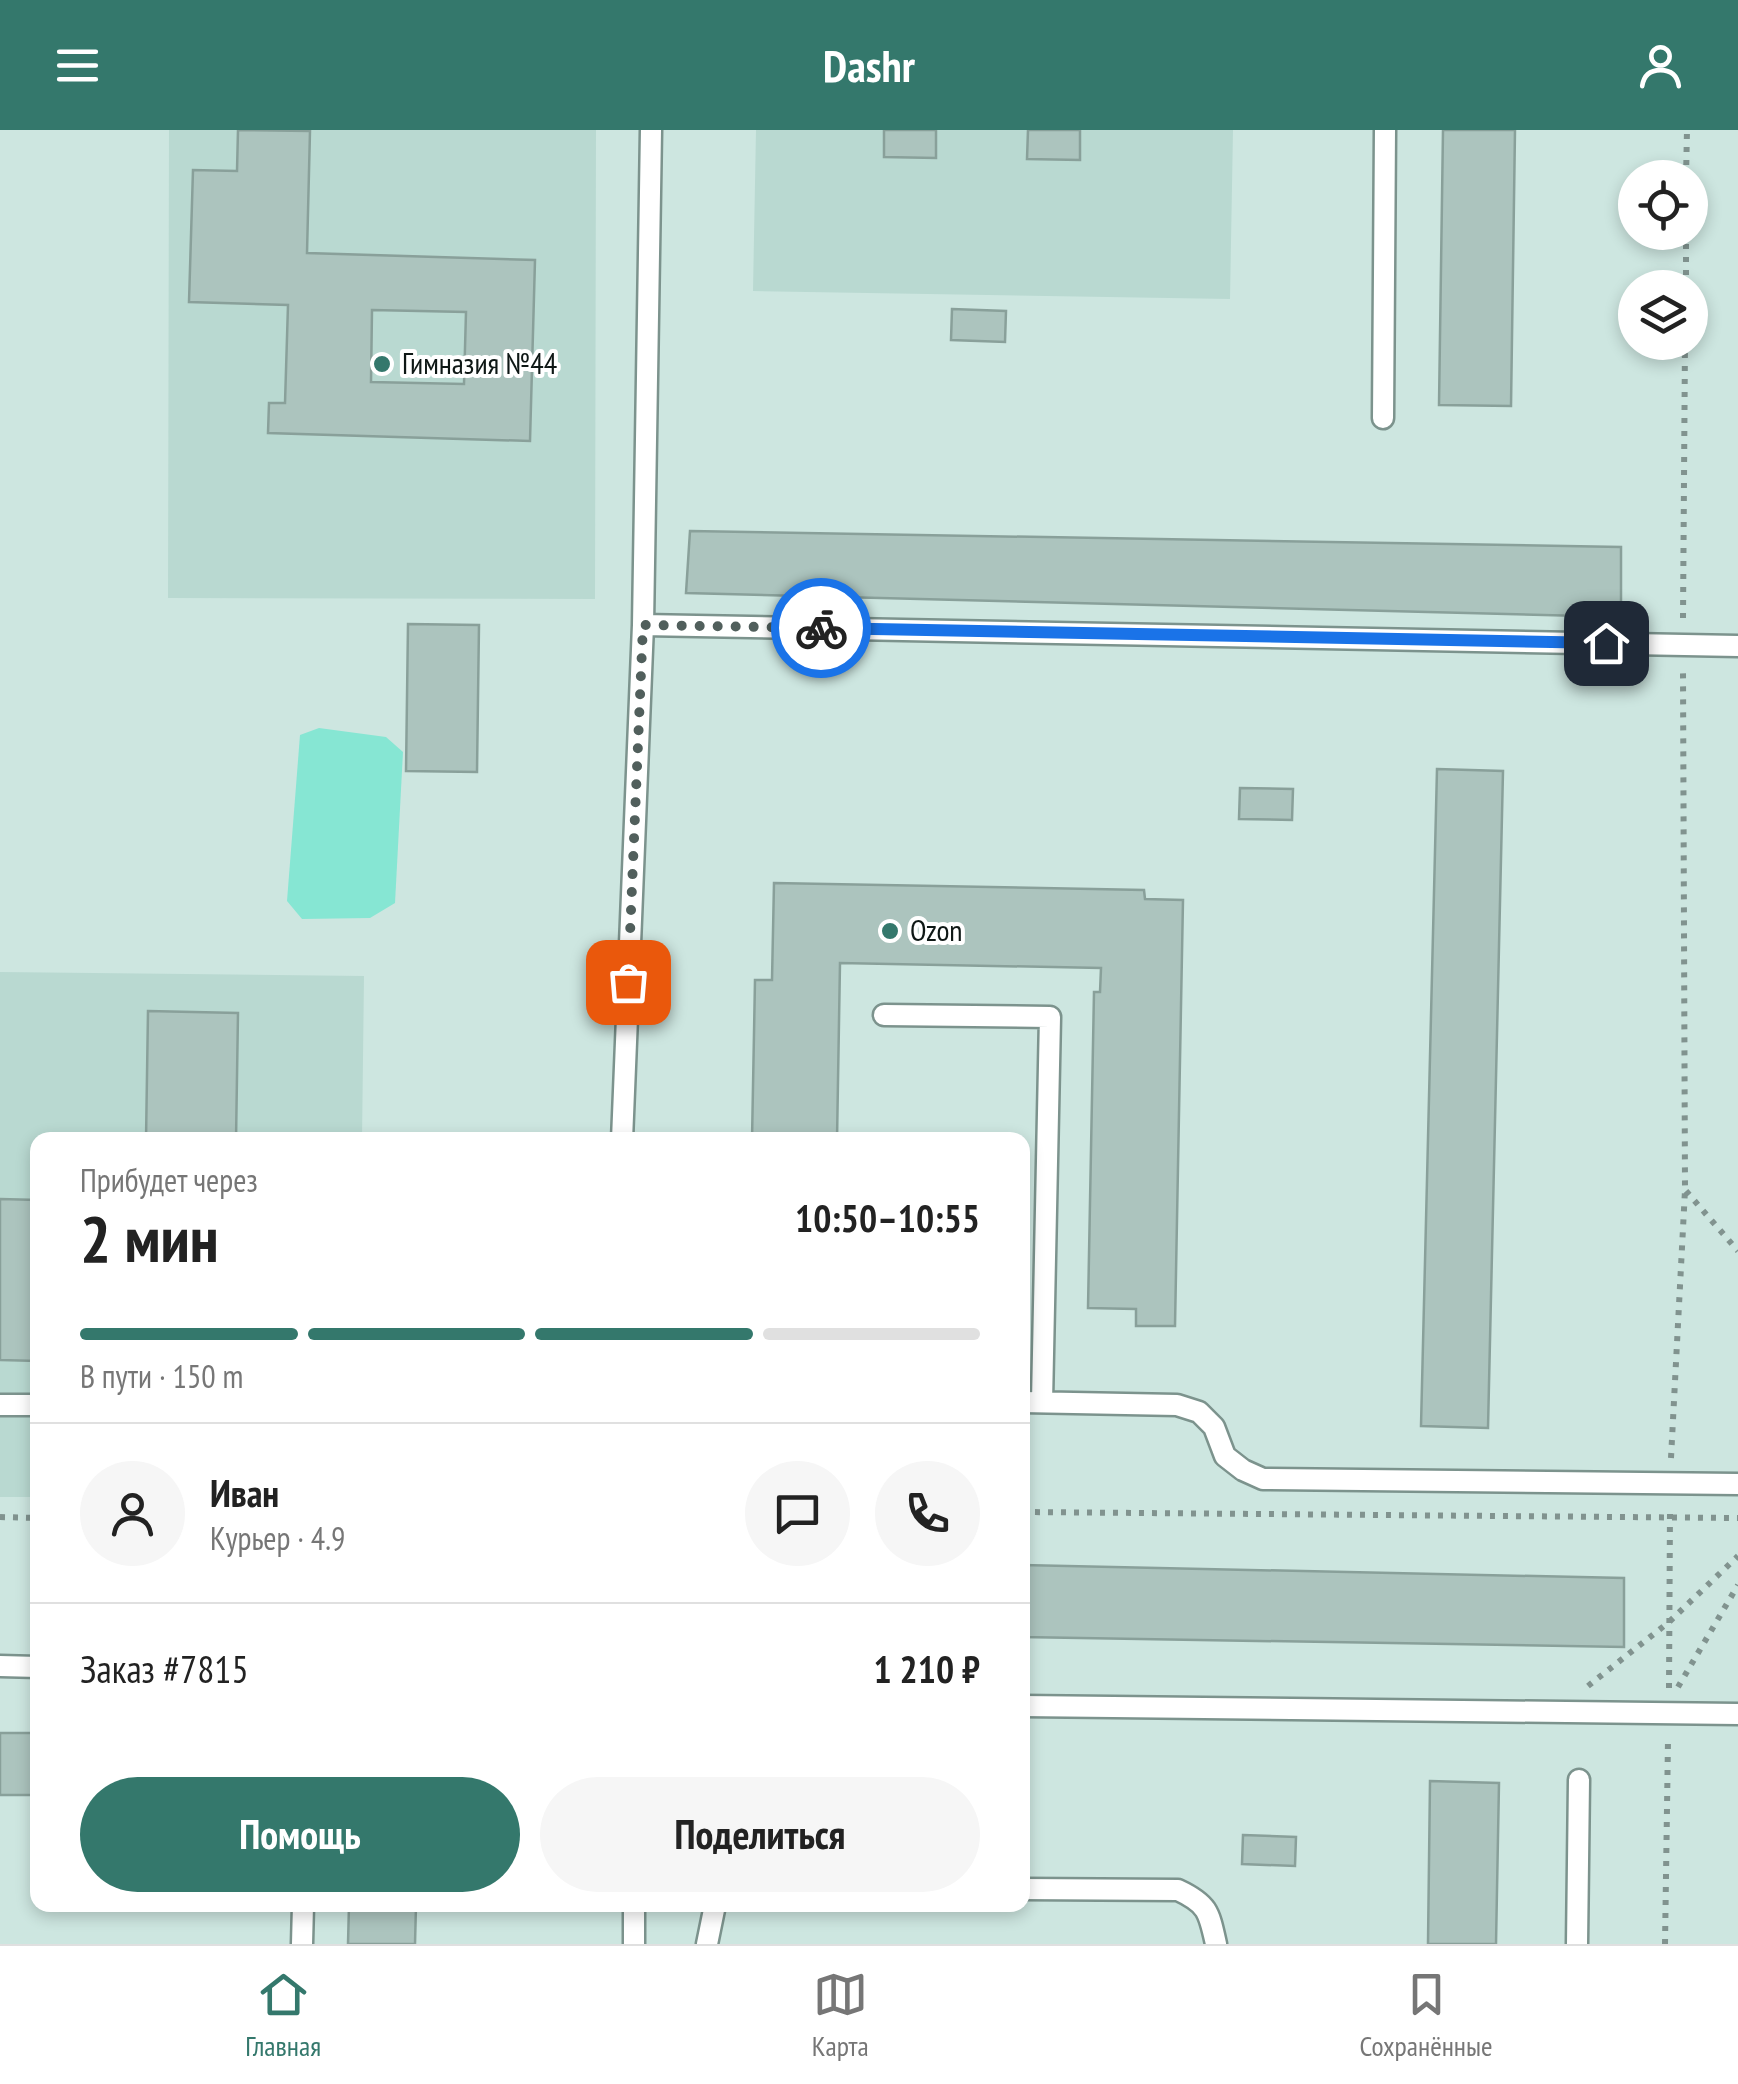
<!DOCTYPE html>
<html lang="ru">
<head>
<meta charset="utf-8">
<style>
	body { margin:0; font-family:"PT Sans Narrow",sans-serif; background:#f6f6f6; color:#222; height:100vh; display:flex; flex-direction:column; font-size:38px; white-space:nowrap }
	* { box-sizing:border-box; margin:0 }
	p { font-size:32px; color:#767676 }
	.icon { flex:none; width:55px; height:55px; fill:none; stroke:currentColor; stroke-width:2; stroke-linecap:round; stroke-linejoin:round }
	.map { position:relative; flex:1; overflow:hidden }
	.drawer { position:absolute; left:30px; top:1002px; width:1000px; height:780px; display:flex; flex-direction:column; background:#fff; border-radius:20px; box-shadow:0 5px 15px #0003 }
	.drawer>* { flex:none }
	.tools { position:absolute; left:1618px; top:30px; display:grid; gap:20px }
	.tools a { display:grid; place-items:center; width:90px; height:90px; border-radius:50%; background:#fff; box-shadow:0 5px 15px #0003; font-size:50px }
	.pin { position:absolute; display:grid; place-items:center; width:85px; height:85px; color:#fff; margin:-42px; border-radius:20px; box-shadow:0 5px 15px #0006 }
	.courier { position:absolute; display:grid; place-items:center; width:100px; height:100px; margin:-50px; border:8px solid #1a73e8; border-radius:50%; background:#fff; color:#222; box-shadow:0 2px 12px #0007 }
	.head em { font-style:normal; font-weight:600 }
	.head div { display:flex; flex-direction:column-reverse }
	.head { display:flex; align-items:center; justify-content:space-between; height:170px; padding:0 50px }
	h1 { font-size:65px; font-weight:600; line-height:75px }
	.bar { display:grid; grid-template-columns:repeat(4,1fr); gap:15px 10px; align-content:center; height:120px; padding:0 50px }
	.bar i { height:12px; border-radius:8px; background:#e0e0e0 }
	.bar .selected { background:#34786c }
	.bar p { grid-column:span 4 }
	.line { display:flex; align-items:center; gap:25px; padding:0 50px; border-top:2px solid #e0e0e0 }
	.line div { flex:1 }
	.round { display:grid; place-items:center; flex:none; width:105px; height:105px; border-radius:52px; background:#f6f6f6 }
	.cta { display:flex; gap:20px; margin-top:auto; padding:20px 50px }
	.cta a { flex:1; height:115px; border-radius:60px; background:#34786c; color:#fff; font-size:40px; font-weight:600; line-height:115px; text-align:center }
	.cta a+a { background:#f6f6f6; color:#222 }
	header { display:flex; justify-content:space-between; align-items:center; height:130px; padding:0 50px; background:#34786c; color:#fff; font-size:45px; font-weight:600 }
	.dock { display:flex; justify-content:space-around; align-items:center; height:140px; border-top:2px solid #e0e0e0; background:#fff; font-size:28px; color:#767676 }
	.dock a { display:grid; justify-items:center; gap:5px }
	.dock .selected { color:#34786c }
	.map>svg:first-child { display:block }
</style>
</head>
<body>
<header><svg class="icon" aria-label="menu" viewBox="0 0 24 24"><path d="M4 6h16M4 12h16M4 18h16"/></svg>Dashr<svg class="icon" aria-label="person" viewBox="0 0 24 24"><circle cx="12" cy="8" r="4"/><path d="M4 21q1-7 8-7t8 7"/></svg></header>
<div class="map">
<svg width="1738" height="1814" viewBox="0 0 1738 1814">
	<rect width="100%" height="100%" fill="#cde6e0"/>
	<path fill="#b9d9d1" d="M169 0H596L595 469 168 468Z
		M756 0H1233L1230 169 753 161Z
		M0 842 364 846 362 1010H38L37 1367H0Z"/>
	<path fill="#86e6d3" d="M319 598 386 607 403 622 395 773 370 788 302 789 287 771 300 605Z"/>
	<path fill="#acc4be" stroke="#89a09a" stroke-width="2.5" fill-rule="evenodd" d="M238 0 310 1 307 123 535 130 530 311 268 303 269 273H285L288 175 189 172 193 40 237 41ZM372 180 466 182 464 254 371 252Z
		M884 0H936V28L884 27Z
		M1028 0H1080V30L1027 29Z
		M1443 0H1515L1511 276 1439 275Z
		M952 179 1006 181 1005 212 951 210Z
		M690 401 1621 417V487L686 463Z
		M408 494 479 495 477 642 406 641Z
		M1437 639 1503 641 1488 1298 1421 1296Z
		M1240 658 1293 659 1292 690 1239 689Z
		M774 753 1144 760 1145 769 1183 770 1175 1196H1136V1179L1088 1178 1094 862H1100L1101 838 840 833 837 1010H752L755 850H772Z
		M148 881 238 883 236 1010H146Z
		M0 1069 38 1070V1231L0 1230Z
		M1022 1435 1624 1448V1517L1022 1507Z
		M0 1603H38V1665H0Z
		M1430 1651 1499 1653 1496 1814H1428Z
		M1243 1705 1296 1707 1295 1736 1242 1734Z
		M349 1775H416L415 1814H348Z"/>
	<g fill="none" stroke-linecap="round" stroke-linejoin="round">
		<g stroke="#7c938d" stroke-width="25">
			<path id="lane" d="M1383 288 1385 0
				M643 495 1738 516
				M884 885 1050 887 1042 1272
				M622 1010 643 495 651 0
				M1022 1272 1177 1275 1199 1282 1214 1297 1225 1326 1243 1340 1263 1349 1738 1354
				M0 1275H38
				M0 1536 38 1537
				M1022 1576 1738 1584
				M1022 1759 1178 1760C1208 1774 1209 1782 1216 1814
				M634 1775V1814
				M302 1814 303 1775
				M707 1814 715 1775
				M1577 1814 1579 1650"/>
		</g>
		<path stroke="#81938f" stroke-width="6" stroke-dasharray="5 8" stroke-linecap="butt" d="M1686 48 1687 0
			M1686 158V102
			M1683 488 1685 212
			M1686 1061 1738 1121
			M1671 1328 1685 1060 1683 541
			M1022 1382 1738 1388
			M0 1387 38 1388
			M1588 1556 1669 1492 1738 1426
			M1678 1557 1738 1455
			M1669 1558 1670 1380
			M1665 1814 1668 1610"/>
		<use href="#lane" stroke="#fff" stroke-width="20"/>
	</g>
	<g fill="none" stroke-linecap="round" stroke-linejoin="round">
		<path stroke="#515f5c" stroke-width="10" stroke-dasharray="0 18" d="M628 852 643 495 821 498"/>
		<path stroke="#1a73e8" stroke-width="12" d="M821 498 1606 513"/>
	</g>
	<g fill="#34786c" stroke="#fff" stroke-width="4">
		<circle cx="382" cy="234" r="10"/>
		<circle cx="890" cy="801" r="10"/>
	</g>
	<g text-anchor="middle" stroke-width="8" stroke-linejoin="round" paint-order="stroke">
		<g font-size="30" fill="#0e1715" stroke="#fff" text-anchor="start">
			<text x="402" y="244">Гимназия №44</text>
			<text x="910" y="811">Ozon</text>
		</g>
	</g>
</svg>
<div class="tools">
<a><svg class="icon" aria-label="locate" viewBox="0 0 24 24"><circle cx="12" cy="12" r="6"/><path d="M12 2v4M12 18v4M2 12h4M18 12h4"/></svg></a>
<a><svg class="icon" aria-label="layers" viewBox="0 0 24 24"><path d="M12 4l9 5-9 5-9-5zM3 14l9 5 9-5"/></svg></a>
</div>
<div class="pin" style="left:628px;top:852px;background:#ea580c"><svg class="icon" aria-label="bag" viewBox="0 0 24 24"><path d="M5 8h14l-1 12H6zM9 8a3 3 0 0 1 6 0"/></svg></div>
<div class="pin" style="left:1606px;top:513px;background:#1f2937"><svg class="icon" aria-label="home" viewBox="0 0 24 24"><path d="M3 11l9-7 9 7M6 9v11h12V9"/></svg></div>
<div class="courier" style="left:821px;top:498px"><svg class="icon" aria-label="bike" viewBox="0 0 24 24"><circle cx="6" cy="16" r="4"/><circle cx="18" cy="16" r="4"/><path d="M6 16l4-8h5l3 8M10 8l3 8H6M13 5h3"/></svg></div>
<section class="drawer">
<div class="head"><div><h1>2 мин</h1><p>Прибудет через</p></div><em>10:50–10:55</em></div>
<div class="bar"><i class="selected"></i><i class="selected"></i><i class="selected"></i><i></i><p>В пути · 150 m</p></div>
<div class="line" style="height:180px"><a class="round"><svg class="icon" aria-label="person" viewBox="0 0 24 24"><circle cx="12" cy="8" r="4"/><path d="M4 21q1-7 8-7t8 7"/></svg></a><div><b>Иван</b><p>Курьер · 4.9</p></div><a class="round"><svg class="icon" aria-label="chat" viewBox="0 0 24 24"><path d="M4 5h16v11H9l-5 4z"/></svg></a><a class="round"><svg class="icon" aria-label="phone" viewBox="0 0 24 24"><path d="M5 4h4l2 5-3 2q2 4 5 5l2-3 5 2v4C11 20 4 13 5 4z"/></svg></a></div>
<div class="line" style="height:130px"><div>Заказ #7815</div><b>1 210 ₽</b></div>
<div class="cta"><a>Помощь</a><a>Поделиться</a></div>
</section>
</div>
<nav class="dock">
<a class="selected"><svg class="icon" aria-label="home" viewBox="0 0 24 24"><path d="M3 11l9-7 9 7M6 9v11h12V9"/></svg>Главная</a>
<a><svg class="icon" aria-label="map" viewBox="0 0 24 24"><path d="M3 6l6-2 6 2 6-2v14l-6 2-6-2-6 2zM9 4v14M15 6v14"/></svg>Карта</a>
<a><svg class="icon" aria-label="saved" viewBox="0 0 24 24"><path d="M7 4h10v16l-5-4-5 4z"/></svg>Сохранённые</a>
</nav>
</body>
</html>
